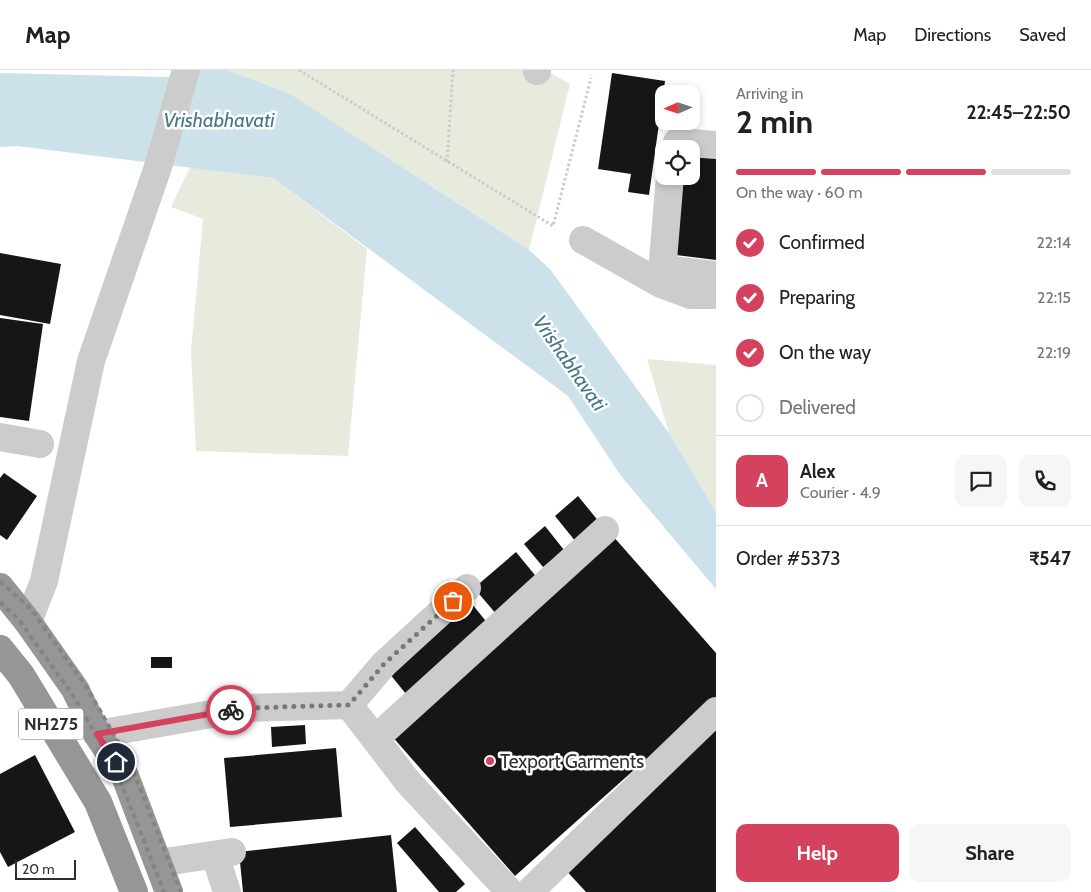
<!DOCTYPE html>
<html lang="en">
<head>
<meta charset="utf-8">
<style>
	body { margin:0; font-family:Cabin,sans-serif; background:#f6f6f6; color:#202124; height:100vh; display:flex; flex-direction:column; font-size:19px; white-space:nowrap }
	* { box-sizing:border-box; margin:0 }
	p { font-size:16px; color:#757577 }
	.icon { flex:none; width:28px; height:28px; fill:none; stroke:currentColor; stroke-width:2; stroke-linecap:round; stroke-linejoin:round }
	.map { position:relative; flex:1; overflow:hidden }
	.drawer { display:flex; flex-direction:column; background:#fff; width:375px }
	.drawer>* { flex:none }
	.needle { width:32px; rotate:267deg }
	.buttons { position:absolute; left:655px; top:15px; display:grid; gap:10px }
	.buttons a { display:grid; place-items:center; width:45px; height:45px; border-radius:10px; background:#fff; box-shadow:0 2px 8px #0003; font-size:25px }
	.scale { position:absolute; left:15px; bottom:12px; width:61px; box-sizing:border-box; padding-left:5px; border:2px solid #2f2f2f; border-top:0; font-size:14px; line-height:18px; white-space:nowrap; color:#2f2f2f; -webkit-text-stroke:4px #fff; paint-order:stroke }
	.pin { position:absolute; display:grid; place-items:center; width:42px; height:42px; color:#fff; margin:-21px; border:2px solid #fff; border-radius:50%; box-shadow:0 1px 5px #0007 }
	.courier { position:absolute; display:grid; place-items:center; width:50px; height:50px; margin:-25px; border:4px solid #d5425e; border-radius:50%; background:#fff; color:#222; box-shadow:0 1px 6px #0007 }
	.summary em { font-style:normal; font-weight:800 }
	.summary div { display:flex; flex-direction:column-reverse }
	.summary { display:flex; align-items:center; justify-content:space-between; height:85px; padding:0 20px }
	h1 { font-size:32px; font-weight:800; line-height:38px }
	.bar { display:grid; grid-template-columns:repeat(4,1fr); gap:8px 5px; align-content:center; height:60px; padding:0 20px }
	.bar i { height:6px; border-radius:4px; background:#e0e0e0 }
	.bar .current { background:#d5425e }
	.bar p { grid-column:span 4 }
	.line { display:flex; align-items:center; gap:12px; padding:0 20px; border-top:1px solid #e0e0e0 }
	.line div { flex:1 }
	.round { display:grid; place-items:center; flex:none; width:52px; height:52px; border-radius:10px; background:#f6f6f6 }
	ol { padding:0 20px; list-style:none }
	li { display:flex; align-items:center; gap:15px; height:55px }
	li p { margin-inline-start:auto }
	li .icon { padding:5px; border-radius:50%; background:#d5425e; color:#fff; stroke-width:4 }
	li:last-child { color:#757577 }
	li i { width:28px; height:28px; border:2px solid #e0e0e0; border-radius:50% }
	.button { display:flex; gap:10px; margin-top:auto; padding:10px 20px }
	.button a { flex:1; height:58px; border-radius:10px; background:#d5425e; color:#fff; font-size:20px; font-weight:800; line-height:58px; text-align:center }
	.button a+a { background:#f6f6f6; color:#202124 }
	header { display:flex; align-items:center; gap:30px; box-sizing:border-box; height:70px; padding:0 25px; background:#fff; border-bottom:1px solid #e0e0e0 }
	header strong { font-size:24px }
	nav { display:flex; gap:28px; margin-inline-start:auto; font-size:18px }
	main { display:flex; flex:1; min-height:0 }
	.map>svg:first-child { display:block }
</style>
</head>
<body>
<header>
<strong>Map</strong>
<nav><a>Map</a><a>Directions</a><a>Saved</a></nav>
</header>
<main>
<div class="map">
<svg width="716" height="822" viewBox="0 0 716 822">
	<rect width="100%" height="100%" fill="#fff"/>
	<path fill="#e6ebde" d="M227 0H545L570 14 529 180 289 23Z
		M190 97 273 108 367 179 348 386 196 381 191 281 203 149 171 137Z
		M647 289 716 295V442L669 363Z"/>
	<path fill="#cce1e9" d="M194 0H227L289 23 529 180 550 199 669 363 716 442V519L621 406 568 326 273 108 17 76 0 77V3L167 7Z"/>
	<path fill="#161616" d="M612 3 665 11 649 125 628 122 631 104 598 99Z
		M691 80 716 83V190L668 184 677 106H691Z
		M0 183 61 194 50 254 0 245Z
		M0 248 43 254 29 351 0 347Z
		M4 403 37 426 7 470 0 465V408Z
		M578 426 600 453 576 472 555 446Z
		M545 456 564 480 543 497 524 474Z
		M612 465 716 583V627L515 806 390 664Z
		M516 482 539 510 497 545 474 518Z
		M468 529 489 555 406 624 385 598Z
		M151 587H172V598H151Z
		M305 655 306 674 272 677 271 657Z
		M716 657V822H586L563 797Z
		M336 678 342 747 230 757 224 688Z
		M35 685 75 762 8 797 0 782V704Z
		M415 757 465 814 456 822H439L397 773Z
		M391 765 397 822H243L239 782Z"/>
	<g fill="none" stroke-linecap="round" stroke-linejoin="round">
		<path stroke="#ccc" stroke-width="3" stroke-dasharray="2.5 2.5" stroke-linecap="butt" d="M299 0 553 156 591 8
			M447 92 453 0"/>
		<path stroke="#ccc" stroke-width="28" d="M537 1V0
			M675 79 677 72 716 75
			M583 170 661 214 691 225H716
			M662 199 716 205
			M661 214 670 106
			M0 367 40 374
			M28 552 44 511 91 291 159 94 186 0
			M349 635 384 594 467 518
			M97 664 246 638 349 635 408 712 510 822
			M375 669 605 460
			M215 785 227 822
			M158 793 232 782
			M529 822 716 641"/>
		<path stroke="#969696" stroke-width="28" d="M0 517 28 552 75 619 97 664 125 706 169 822
			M0 579 21 605 98 732 134 822"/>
		<path stroke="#848484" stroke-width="4" stroke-dasharray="5 4" stroke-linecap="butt" d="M0 511 31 539 87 618 130 693 181 822
			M0 532 19 550 74 627 116 700 164 822"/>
	</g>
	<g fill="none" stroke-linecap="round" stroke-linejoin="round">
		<path stroke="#787878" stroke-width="5" stroke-dasharray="0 9" d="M231 640 246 638 349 635 384 594 453 531"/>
		<path stroke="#d5425e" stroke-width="6" d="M116 692 97 664 231 640"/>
	</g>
	<circle fill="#d5425e" stroke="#fff" stroke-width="2" cx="490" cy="691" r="5"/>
	<g text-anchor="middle" stroke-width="5" stroke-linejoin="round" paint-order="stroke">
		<rect fill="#fff" stroke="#6d6d6d" stroke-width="1" x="18.5" y="638.5" width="65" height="31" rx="4"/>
		<g font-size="18" font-weight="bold" fill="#2f2f2f">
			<text x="51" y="660">NH275</text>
		</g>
		<g font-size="19" fill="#2f2f2f" stroke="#fff" text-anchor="start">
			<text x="500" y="698">Texport Garments</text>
		</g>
		<g font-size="20" font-style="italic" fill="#447689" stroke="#fff">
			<text x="219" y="57">Vrishabhavati</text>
			<text transform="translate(570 293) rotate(55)" y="7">Vrishabhavati</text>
		</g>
	</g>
</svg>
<div class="buttons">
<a><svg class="needle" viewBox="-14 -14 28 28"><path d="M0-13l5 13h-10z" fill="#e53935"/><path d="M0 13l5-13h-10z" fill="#757577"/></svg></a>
<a><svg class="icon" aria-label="locate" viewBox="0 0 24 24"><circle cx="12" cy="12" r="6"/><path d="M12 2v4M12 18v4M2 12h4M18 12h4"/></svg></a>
</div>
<div class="scale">20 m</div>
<div class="pin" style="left:453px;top:531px;background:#ea580c"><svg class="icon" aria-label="bag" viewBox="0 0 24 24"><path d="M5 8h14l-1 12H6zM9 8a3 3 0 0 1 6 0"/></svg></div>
<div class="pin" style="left:116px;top:692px;background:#1f2937"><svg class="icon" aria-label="home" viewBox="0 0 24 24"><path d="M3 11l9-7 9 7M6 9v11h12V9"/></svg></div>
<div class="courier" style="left:231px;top:640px"><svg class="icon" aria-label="bike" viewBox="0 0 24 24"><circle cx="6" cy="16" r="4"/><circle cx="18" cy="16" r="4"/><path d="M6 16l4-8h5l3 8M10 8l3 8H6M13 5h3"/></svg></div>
</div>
<section class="drawer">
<div class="summary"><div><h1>2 min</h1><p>Arriving in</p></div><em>22:45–22:50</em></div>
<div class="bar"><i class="current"></i><i class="current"></i><i class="current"></i><i></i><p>On the way · 60 m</p></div>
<ol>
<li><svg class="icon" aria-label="check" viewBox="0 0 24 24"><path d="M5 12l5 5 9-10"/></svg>Confirmed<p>22:14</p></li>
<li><svg class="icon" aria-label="check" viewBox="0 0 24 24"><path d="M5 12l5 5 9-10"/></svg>Preparing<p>22:15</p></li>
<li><svg class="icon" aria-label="check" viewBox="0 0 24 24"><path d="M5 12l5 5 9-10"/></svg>On the way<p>22:19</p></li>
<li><i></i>Delivered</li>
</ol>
<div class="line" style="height:90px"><b class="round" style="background:#d5425e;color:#fff">A</b><div><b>Alex</b><p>Courier · 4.9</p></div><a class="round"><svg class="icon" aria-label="chat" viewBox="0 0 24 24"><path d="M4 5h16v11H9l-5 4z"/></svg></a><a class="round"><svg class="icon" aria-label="phone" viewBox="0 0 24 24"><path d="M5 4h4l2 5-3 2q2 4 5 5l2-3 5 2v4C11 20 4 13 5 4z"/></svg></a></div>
<div class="line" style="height:65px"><div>Order #5373</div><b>₹547</b></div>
<div class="button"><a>Help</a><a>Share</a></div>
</section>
</main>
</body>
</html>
